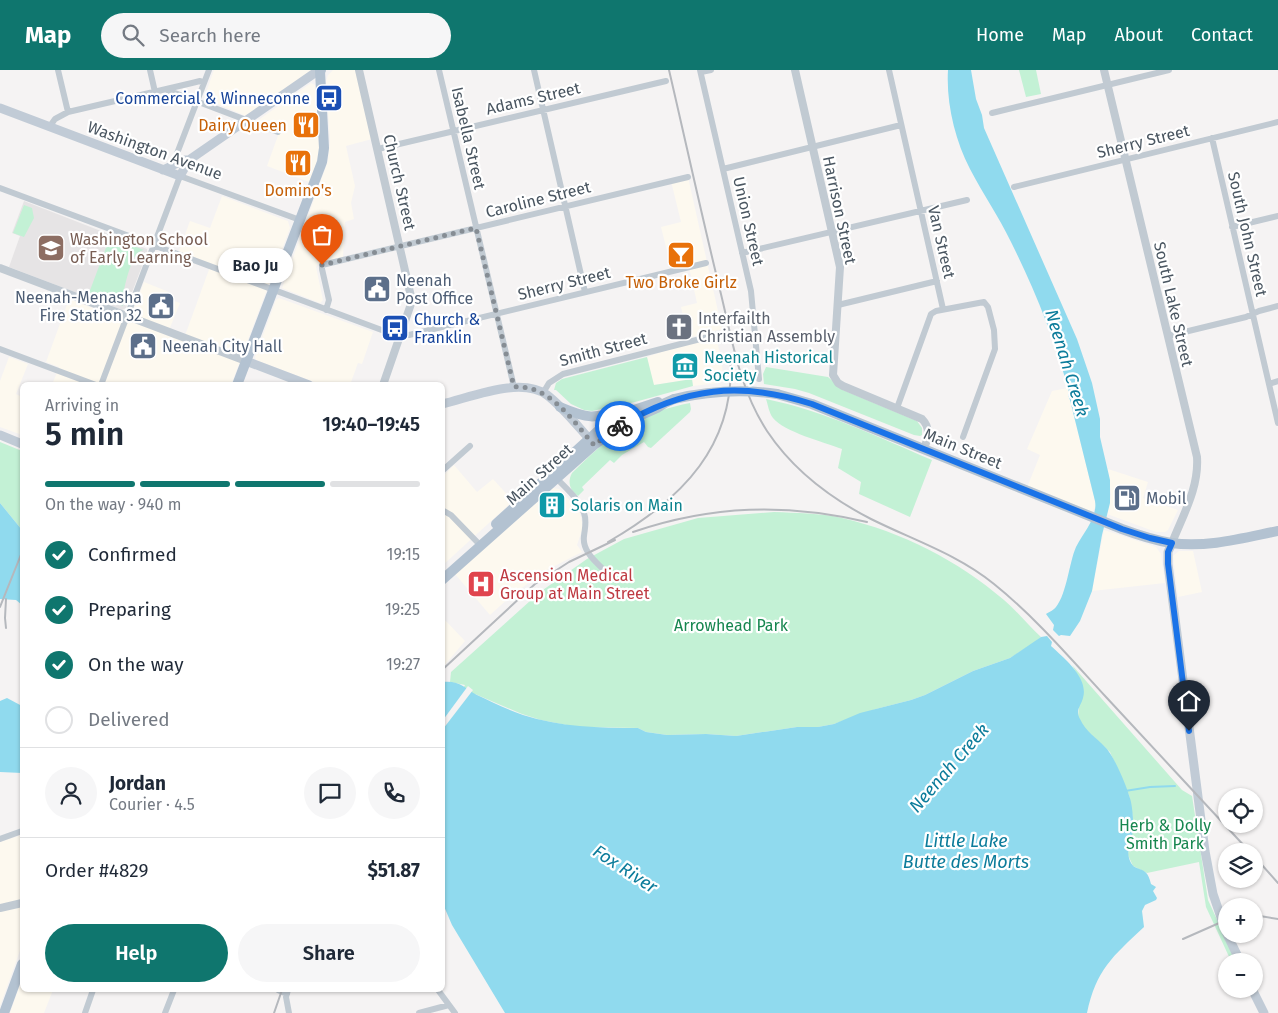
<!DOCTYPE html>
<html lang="en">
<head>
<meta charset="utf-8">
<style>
	body { margin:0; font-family:"Fira Sans",sans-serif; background:#f6f6f7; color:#1f2937; height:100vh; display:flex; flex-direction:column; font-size:19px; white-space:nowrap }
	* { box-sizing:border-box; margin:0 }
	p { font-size:16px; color:#747a83 }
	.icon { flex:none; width:28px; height:28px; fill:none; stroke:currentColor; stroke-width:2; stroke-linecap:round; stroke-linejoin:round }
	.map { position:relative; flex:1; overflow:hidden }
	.drawer { position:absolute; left:20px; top:312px; width:425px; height:610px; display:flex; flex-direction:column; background:#fff; border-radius:8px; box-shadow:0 1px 4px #0004 }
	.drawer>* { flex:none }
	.controls { position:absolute; left:1218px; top:718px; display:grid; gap:10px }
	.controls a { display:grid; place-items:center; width:45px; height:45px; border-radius:50%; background:#fff; box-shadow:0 1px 4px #0004; font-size:25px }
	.pin { position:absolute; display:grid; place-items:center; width:42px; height:42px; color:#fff; margin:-51px -21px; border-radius:50% 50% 50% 0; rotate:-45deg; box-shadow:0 0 5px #0007 }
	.pin .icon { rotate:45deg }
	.courier { position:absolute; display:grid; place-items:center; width:50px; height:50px; margin:-25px; border:4px solid #1a73e8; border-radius:50%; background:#fff; color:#222; box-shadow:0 1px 6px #0007 }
	.bubble { position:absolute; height:35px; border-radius:18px; background:#fff; box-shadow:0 1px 4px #0004; font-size:16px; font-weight:600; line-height:35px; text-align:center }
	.overview em { font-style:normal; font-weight:600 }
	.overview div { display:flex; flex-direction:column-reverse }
	.overview { display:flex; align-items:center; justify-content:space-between; height:85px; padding:0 25px }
	h1 { font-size:32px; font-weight:600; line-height:38px }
	.bar { display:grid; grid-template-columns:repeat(4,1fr); gap:8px 5px; align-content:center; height:60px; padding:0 25px }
	.bar i { height:6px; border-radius:4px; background:#e0e1e3 }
	.bar .on { background:#0f766e }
	.bar p { grid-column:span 4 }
	.line { display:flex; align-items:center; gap:12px; padding:0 25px; border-top:1px solid #e0e1e3 }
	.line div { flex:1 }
	.round { display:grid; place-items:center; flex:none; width:52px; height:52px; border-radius:26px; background:#f6f6f7 }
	ol { padding:0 25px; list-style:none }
	li { display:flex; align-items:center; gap:15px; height:55px }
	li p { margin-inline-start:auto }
	li .icon { padding:5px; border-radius:50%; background:#0f766e; color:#fff; stroke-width:4 }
	li:last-child { color:#747a83 }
	li i { width:28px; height:28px; border:2px solid #e0e1e3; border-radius:50% }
	.cta { display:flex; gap:10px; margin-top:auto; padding:10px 25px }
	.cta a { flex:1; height:58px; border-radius:30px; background:#0f766e; color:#fff; font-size:20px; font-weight:600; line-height:58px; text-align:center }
	.cta a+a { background:#f6f6f7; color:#1f2937 }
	header { display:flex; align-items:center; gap:30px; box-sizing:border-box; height:70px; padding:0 25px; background:#0f766e; color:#fff }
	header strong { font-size:24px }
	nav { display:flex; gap:28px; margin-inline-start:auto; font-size:18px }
	.search { width:350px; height:45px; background:#f6f6f7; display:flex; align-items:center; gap:12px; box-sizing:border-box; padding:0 18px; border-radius:28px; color:#747a83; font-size:19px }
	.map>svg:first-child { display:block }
</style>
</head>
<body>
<header>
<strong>Map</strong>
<div class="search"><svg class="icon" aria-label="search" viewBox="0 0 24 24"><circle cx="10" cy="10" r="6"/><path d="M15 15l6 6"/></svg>Search here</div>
<nav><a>Home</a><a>Map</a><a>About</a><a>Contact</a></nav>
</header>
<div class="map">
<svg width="1278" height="943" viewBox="0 0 1278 943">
	<rect width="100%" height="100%" fill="#f5f3f3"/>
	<path fill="#fdf9ef" d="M214 0H313L248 47 204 28Z
		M333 0H356L372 69 346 76 355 116 351 133 354 149 345 152 343 187 317 195 316 197 323 230 320 233 282 218 328 91 330 71 326 11 328 5Z
		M311 13 315 15 319 78 316 94 309 112 267 96 280 60 257 51Z
		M688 107 722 259 688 268 681 237 697 233 689 197 672 201 661 157 681 152 671 111Z
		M222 126 285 150 288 151 290 158 231 315H52L59 297 46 292 69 229 129 252 144 212 169 222 166 228 180 233 167 265 183 271 211 194 179 181 190 151 210 158Z
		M279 228 373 262 362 294 358 293 350 315H322L256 290 255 287 276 230Z
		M716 268 721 287 723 304V310L719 313 693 316 692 309 653 315 647 287 676 277Z
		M9 287 28 294 16 324 22 327V365L0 357V311Z
		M1068 318 1069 322 1068 325 1070 330 1095 431 1096 436 1090 446 1026 420 1040 385 1027 379 1052 321Z
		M454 395 477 422 493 409 513 431 443 495V406Z
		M1108 399 1148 412 1143 428 1178 440 1168 460 1165 462H1156L1107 444 1111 425Z
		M553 418 559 419 563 422 580 443 583 457 577 475 582 482 543 502 510 527 490 545 455 504Z
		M1104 460 1156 477 1161 484 1165 513 1092 521Z
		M1179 481H1193L1202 522 1178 527 1173 486Z
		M443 548 465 571 443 597Z
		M22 765V875L0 936V772Z
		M22 909V920H53L44 943H10Z"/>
	<path fill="#e6e4e5" d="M24 131 147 179V183L126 238 122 240 9 197 20 166 12 163Z"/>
	<path fill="#c3f1d5" d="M1019 0H1036L1041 24 1026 27Z
		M24 135 32 138 34 148 24 167 13 163Z
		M110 167 144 180C143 180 138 182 137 184 130 191 121 226 123 236L89 223Z
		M647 287 654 315 692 309 693 316 635 332 592 341 584 340 571 334 556 320H554L556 313 562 309Z
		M766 297 828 307 843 320 917 351 922 358V365L920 366 914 365 809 323 795 319 764 314 763 304Z
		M766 329C824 341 878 367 932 390L910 447 859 424 861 412 838 398 842 379C824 372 784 362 773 348 769 343 768 335 766 329Z
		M690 333 691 339 690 342 651 378 648 377 644 372 622 385 614 393 610 390 582 417 584 420 578 426C570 421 567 412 572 403 590 385 610 366 632 353 649 343 670 337 690 333Z
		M0 372 22 381V460L0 433Z
		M774 442C796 443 820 443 842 448 902 462 957 490 1004 530 1017 541 1028 555 1041 567L1036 571 1082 613 1072 595 1182 720 1192 726 1208 830 1236 891H1231L1206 837 1199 792 1147 803 1133 796 1128 785 1133 748 1129 725 1110 682 1084 658 1078 647 1079 637 1029 576 1010 588 973 601 925 625 911 630 876 639 834 654 818 657H797L736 666 706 664 667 665 646 662 638 658 577 657 541 650 522 644 475 624 443 652 465 615 450 612 451 602 540 522 587 489 624 469 698 448Z"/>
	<path fill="#90daee" d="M948 0H971L976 29 982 45 984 58 1077 269 1092 313 1100 349V367L1110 410V433L1102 465 1092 521 1080 551 1070 566 1061 565 1059 566 1053 560 1054 555 1046 544C1049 542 1054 540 1056 537 1067 523 1069 493 1076 477 1083 463 1098 447 1095 431L1070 330 1068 325 1069 322C1055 270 1035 220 1011 172 999 147 983 124 970 99 955 70 946 33 948 0Z
		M0 433 22 460V535L16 530 0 529Z
		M1047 566 1052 572 1051 576C1064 588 1089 608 1083 628 1081 636 1075 640 1080 649 1086 662 1096 667 1105 677 1114 685 1128 719 1131 732 1133 743 1134 754 1132 766 1130 773 1127 780 1129 788 1134 806 1146 791 1151 814L1156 817 1153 821 1157 828 1156 830 1145 835 1142 841 1144 857C1113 886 1096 900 1087 943H505L452 855 443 834 442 612C460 610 464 618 477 625 492 632 508 640 523 645 560 657 599 658 638 658L646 662 667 665 706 664 736 666 797 657H818L834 654 860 643 911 630 925 625 973 601 1010 588 1041 567Z
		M7 628 22 636V703L0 702V631Z"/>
	<path fill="#f5f3f3" d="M468 616 473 620 443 659V650Z"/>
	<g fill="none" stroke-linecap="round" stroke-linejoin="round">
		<path stroke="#90daee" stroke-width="2" d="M1125 721 1150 717 1175 716"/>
		<path stroke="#c1cad2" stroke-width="6" d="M58 0 68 42
			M150 0 155 22
			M439 0 514 317
			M534 0 585 222
			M700 0 751 221 759 309
			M889 0 943 239
			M701 2 711 0
			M167 20 278 62
			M992 43 1169 0
			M50 56 55 49 68 42 192 13 200 11 204 13
			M1212 68 1278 353
			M378 79 666 11
			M176 86 209 0
			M723 99 901 55
			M1014 117 1278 52
			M0 118 387 262 400 265H409L706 193
			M1232 157 1278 146
			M742 183 967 130
			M838 235 937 211
			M326 240 329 230 322 199V195L688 107
			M1168 266 1246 247 1259 241 1278 236
			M0 279 96 315
			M1269 314 1278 311
			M101 315 180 106 300 150
			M543 323 549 313 563 304 720 264
			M897 338 931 244 936 241 984 232 988 237 994 260 995 279 963 367
			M442 401 470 376
			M554 406C564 416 579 429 584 443 587 451 585 457 584 466 582 480 594 490 603 499
			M442 440 451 445 481 476
			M0 769 22 761
			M278 920 287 924
			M288 920 286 927 289 943
			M438 920 455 943
			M85 943 93 920
			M165 943 174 920
			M419 943 449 935"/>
		<path stroke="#c1cad2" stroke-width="8" d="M359 0 412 231 383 315
			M795 0 840 197 833 305 838 313 843 316 922 349C931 358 928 368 924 379
			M1104 0 1197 387C1199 418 1183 445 1172 473
			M0 198 246 291
			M0 838 22 833"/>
		<path stroke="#c1cbd6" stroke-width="9" d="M0 38 180 106 189 90 319 0
			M163 100 184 90H189
			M246 291 309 315
			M442 334C472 327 521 306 547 325 564 338 579 358 593 373
			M0 365 22 374
			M1172 473 1168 482V494L1205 781 1213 824 1226 862
			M1227 864 1240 891
			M1252 919 1264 943"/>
		<path stroke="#b3c2d1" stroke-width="10" d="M237 315 322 92 324 78 320 1 321 0
			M777 324 812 334 1122 459C1138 465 1154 470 1171 473 1207 478 1243 468 1278 461
			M560 337C588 349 593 349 623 340
			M496 454 598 361 628 342 658 332
			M442 510 594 375 628 351 657 338 665 333 674 329
			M4 943 22 894"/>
		<path stroke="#b5b8bd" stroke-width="2" d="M669 0C686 73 702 147 720 220 732 269 739 318 767 361 793 400 830 428 871 449 913 470 957 484 994 514 1035 547 1070 588 1106 627 1154 678 1201 730 1249 781
			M633 462C712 435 786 433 867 452
			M608 472C681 430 738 375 730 283
			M6 529 5 548 6 558
			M0 537 22 482
			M442 600 535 514 569 492 615 470
			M1254 786 1278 813
			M1254 845 1278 849
			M1183 869 1226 850
			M274 943 282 920"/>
		<path stroke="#b3c2d1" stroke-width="10" d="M674 329C709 321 742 319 777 324"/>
	</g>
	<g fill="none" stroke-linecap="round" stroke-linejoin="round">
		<path stroke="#868d94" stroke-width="5" stroke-dasharray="0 9" d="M322 195 476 158 514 317C549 314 573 351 594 375L620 356"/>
		<path stroke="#1a73e8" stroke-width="6" d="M620 356C684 317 741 311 812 334L1122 459 1150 468 1172 473 1168 482V494L1189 661"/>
	</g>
	<defs>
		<g id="bus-square" transform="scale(1.4375)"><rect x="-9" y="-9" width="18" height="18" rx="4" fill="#1a4fb4" stroke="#fff"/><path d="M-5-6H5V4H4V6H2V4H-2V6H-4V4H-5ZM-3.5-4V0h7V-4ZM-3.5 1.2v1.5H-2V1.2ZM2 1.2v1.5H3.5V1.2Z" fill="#fff"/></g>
		<g id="restaurant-square" transform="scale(1.4375)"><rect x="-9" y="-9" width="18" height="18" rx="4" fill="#e8710a" stroke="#fff"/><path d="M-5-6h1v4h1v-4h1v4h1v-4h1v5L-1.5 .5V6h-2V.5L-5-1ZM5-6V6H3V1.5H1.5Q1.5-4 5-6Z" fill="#fff"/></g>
		<g id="school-square" transform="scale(1.4375)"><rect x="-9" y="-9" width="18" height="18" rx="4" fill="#8d6e63" stroke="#fff"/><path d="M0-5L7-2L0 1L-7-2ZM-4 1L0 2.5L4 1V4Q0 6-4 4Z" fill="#fff"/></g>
		<g id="bar-square" transform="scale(1.4375)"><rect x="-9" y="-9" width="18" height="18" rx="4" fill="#e8710a" stroke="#fff"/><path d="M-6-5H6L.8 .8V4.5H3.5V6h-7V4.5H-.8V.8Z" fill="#fff"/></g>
		<g id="civic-square" transform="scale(1.4375)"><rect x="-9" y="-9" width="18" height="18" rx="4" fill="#5c6f8a" stroke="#fff"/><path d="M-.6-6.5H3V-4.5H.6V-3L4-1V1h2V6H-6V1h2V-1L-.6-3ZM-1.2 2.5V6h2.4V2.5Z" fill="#fff"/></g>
		<g id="church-square" transform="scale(1.4375)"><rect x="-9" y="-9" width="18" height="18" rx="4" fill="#6b7280" stroke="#fff"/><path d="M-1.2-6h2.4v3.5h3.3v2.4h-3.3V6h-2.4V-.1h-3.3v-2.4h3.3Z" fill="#fff"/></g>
		<g id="museum-square" transform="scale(1.4375)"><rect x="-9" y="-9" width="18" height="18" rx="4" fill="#0f9aa8" stroke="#fff"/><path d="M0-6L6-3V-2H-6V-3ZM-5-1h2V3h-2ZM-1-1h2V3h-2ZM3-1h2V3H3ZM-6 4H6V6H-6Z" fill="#fff"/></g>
		<g id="fuel-square" transform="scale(1.4375)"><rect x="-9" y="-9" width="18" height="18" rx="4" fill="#5c6f8a" stroke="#fff"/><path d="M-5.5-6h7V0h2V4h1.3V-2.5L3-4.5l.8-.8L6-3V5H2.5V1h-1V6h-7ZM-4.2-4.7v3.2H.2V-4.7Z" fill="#fff"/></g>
		<g id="building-square" transform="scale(1.4375)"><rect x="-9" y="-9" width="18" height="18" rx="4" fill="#0f9aa8" stroke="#fff"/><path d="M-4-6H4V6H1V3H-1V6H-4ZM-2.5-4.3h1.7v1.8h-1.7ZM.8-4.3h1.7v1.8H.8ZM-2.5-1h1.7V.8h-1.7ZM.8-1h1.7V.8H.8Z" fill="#fff"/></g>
		<g id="hospital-square" transform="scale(1.4375)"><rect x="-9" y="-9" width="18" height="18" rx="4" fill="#e0444e" stroke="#fff"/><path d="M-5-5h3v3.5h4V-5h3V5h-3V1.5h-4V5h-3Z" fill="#fff"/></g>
	</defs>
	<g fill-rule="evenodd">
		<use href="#bus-square" x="329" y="28"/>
		<use href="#restaurant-square" x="306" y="55"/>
		<use href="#restaurant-square" x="298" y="93"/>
		<use href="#school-square" x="51" y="178"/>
		<use href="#bar-square" x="681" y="185"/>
		<use href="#civic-square" x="377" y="219"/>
		<use href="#civic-square" x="161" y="236"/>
		<use href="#church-square" x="679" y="257"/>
		<use href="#bus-square" x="395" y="258"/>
		<use href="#civic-square" x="143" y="276"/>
		<use href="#museum-square" x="685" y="296"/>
		<use href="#fuel-square" x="1127" y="428"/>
		<use href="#building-square" x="552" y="435"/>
		<use href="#hospital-square" x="481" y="514"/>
	</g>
	<g text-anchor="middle" stroke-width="4.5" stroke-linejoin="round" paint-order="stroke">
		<g font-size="16" fill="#164399" stroke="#fff" text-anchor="end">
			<text x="310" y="34">Commercial &amp; Winneconne</text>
			<text x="414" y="255" text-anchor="start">Church &amp;<tspan x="414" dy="18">Franklin</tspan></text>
		</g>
		<g font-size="16" fill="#4a5661" stroke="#fff">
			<text transform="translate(533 28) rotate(-13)" y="6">Adams Street</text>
			<text transform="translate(469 68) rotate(77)" y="6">Isabella Street</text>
			<text transform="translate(1143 71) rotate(-14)" y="6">Sherry Street</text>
			<text transform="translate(155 80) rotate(20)" y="6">Washington Avenue</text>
			<text transform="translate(400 112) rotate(77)" y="6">Church Street</text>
			<text transform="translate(538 129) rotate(-14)" y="6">Caroline Street</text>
			<text transform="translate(840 140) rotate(78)" y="6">Harrison Street</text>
			<text transform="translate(749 151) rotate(77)" y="6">Union Street</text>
			<text transform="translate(1248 164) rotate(77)" y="6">South John Street</text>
			<text transform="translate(942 172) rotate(77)" y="6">Van Street</text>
			<text transform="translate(564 213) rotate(-14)" y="6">Sherry Street</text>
			<text transform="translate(1174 234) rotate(77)" y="6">South Lake Street</text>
			<text transform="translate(603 279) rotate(-15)" y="6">Smith Street</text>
			<text transform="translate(963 378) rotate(22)" y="6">Main Street</text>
			<text transform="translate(539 404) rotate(-42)" y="6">Main Street</text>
		</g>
		<g font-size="16" fill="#c56008" stroke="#fff">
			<text x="287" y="61" text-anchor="end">Dairy Queen</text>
			<text x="298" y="126">Domino's</text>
			<text x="681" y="218">Two Broke Girlz</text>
		</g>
		<g font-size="16" fill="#785e54" stroke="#fff" text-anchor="start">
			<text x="70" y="175">Washington School<tspan x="70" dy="18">of Early Learning</tspan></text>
		</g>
		<g font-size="16" fill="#4e5e75" stroke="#fff" text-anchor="start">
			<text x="396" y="216">Neenah<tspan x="396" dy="18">Post Office</tspan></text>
			<text x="142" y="233" text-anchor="end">Neenah-Menasha<tspan x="142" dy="18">Fire Station 32</tspan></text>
			<text x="162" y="282">Neenah City Hall</text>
			<text x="1146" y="434">Mobil</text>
		</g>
		<g font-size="16" fill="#5b616d" stroke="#fff" text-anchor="start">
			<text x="698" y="254">Interfailth<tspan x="698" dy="18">Christian Assembly</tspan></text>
		</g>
		<g font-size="16" fill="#0d838f" stroke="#fff" text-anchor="start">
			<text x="704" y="293">Neenah Historical<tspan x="704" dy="18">Society</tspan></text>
			<text x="571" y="441">Solaris on Main</text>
		</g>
		<g font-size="16" fill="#be3a42" stroke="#fff" text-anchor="start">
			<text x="500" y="511">Ascension Medical<tspan x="500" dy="18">Group at Main Street</tspan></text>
		</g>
		<g font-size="16" fill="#17864f" stroke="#fff">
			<text x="731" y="561">Arrowhead Park</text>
			<text x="1165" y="761">Herb &amp; Dolly<tspan x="1165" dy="18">Smith Park</tspan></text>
		</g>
		<g font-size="18" font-style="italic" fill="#0c7c9b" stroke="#fff">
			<text transform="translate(1067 293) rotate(73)" y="6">Neenah Creek</text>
			<text transform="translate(949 698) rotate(-49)" y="6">Neenah Creek</text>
			<text x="966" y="777">Little Lake<tspan x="966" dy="21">Butte des Morts</tspan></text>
			<text transform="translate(625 799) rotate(33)" y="6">Fox River</text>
		</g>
	</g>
</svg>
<div class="controls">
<a><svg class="icon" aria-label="locate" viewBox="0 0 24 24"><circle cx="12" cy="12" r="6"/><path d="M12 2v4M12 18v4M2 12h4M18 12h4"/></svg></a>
<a><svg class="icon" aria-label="layers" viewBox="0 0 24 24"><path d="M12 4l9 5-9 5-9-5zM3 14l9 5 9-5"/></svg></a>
<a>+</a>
<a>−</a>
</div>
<div class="pin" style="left:322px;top:195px;background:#ea580c"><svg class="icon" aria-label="bag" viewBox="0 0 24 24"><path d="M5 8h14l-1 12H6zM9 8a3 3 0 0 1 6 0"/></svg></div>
<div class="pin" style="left:1189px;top:661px;background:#1f2937"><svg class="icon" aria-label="home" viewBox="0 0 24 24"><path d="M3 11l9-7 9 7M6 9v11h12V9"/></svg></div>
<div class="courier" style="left:620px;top:356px"><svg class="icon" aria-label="bike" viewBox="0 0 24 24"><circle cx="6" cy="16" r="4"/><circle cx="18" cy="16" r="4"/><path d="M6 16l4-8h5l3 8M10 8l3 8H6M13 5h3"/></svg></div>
<div class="bubble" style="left:218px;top:178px;width:75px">Bao Ju</div>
<section class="drawer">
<div class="overview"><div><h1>5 min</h1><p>Arriving in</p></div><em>19:40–19:45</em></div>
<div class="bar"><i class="on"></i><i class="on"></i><i class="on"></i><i></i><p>On the way · 940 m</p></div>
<ol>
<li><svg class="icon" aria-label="check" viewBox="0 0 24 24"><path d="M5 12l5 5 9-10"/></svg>Confirmed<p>19:15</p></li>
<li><svg class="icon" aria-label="check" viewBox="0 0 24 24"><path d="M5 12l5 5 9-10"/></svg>Preparing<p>19:25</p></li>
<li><svg class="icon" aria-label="check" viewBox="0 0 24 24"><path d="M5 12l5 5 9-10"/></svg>On the way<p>19:27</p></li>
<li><i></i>Delivered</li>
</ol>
<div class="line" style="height:90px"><a class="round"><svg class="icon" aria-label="person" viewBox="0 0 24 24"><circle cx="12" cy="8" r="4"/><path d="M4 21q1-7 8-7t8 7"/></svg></a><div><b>Jordan</b><p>Courier · 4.5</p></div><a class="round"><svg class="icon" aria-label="chat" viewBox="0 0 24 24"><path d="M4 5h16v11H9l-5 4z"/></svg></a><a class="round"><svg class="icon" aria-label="phone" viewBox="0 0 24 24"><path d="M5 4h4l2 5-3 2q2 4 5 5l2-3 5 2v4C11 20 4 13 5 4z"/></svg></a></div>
<div class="line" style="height:65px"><div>Order #4829</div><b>$51.87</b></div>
<div class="cta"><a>Help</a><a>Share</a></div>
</section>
</div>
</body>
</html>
